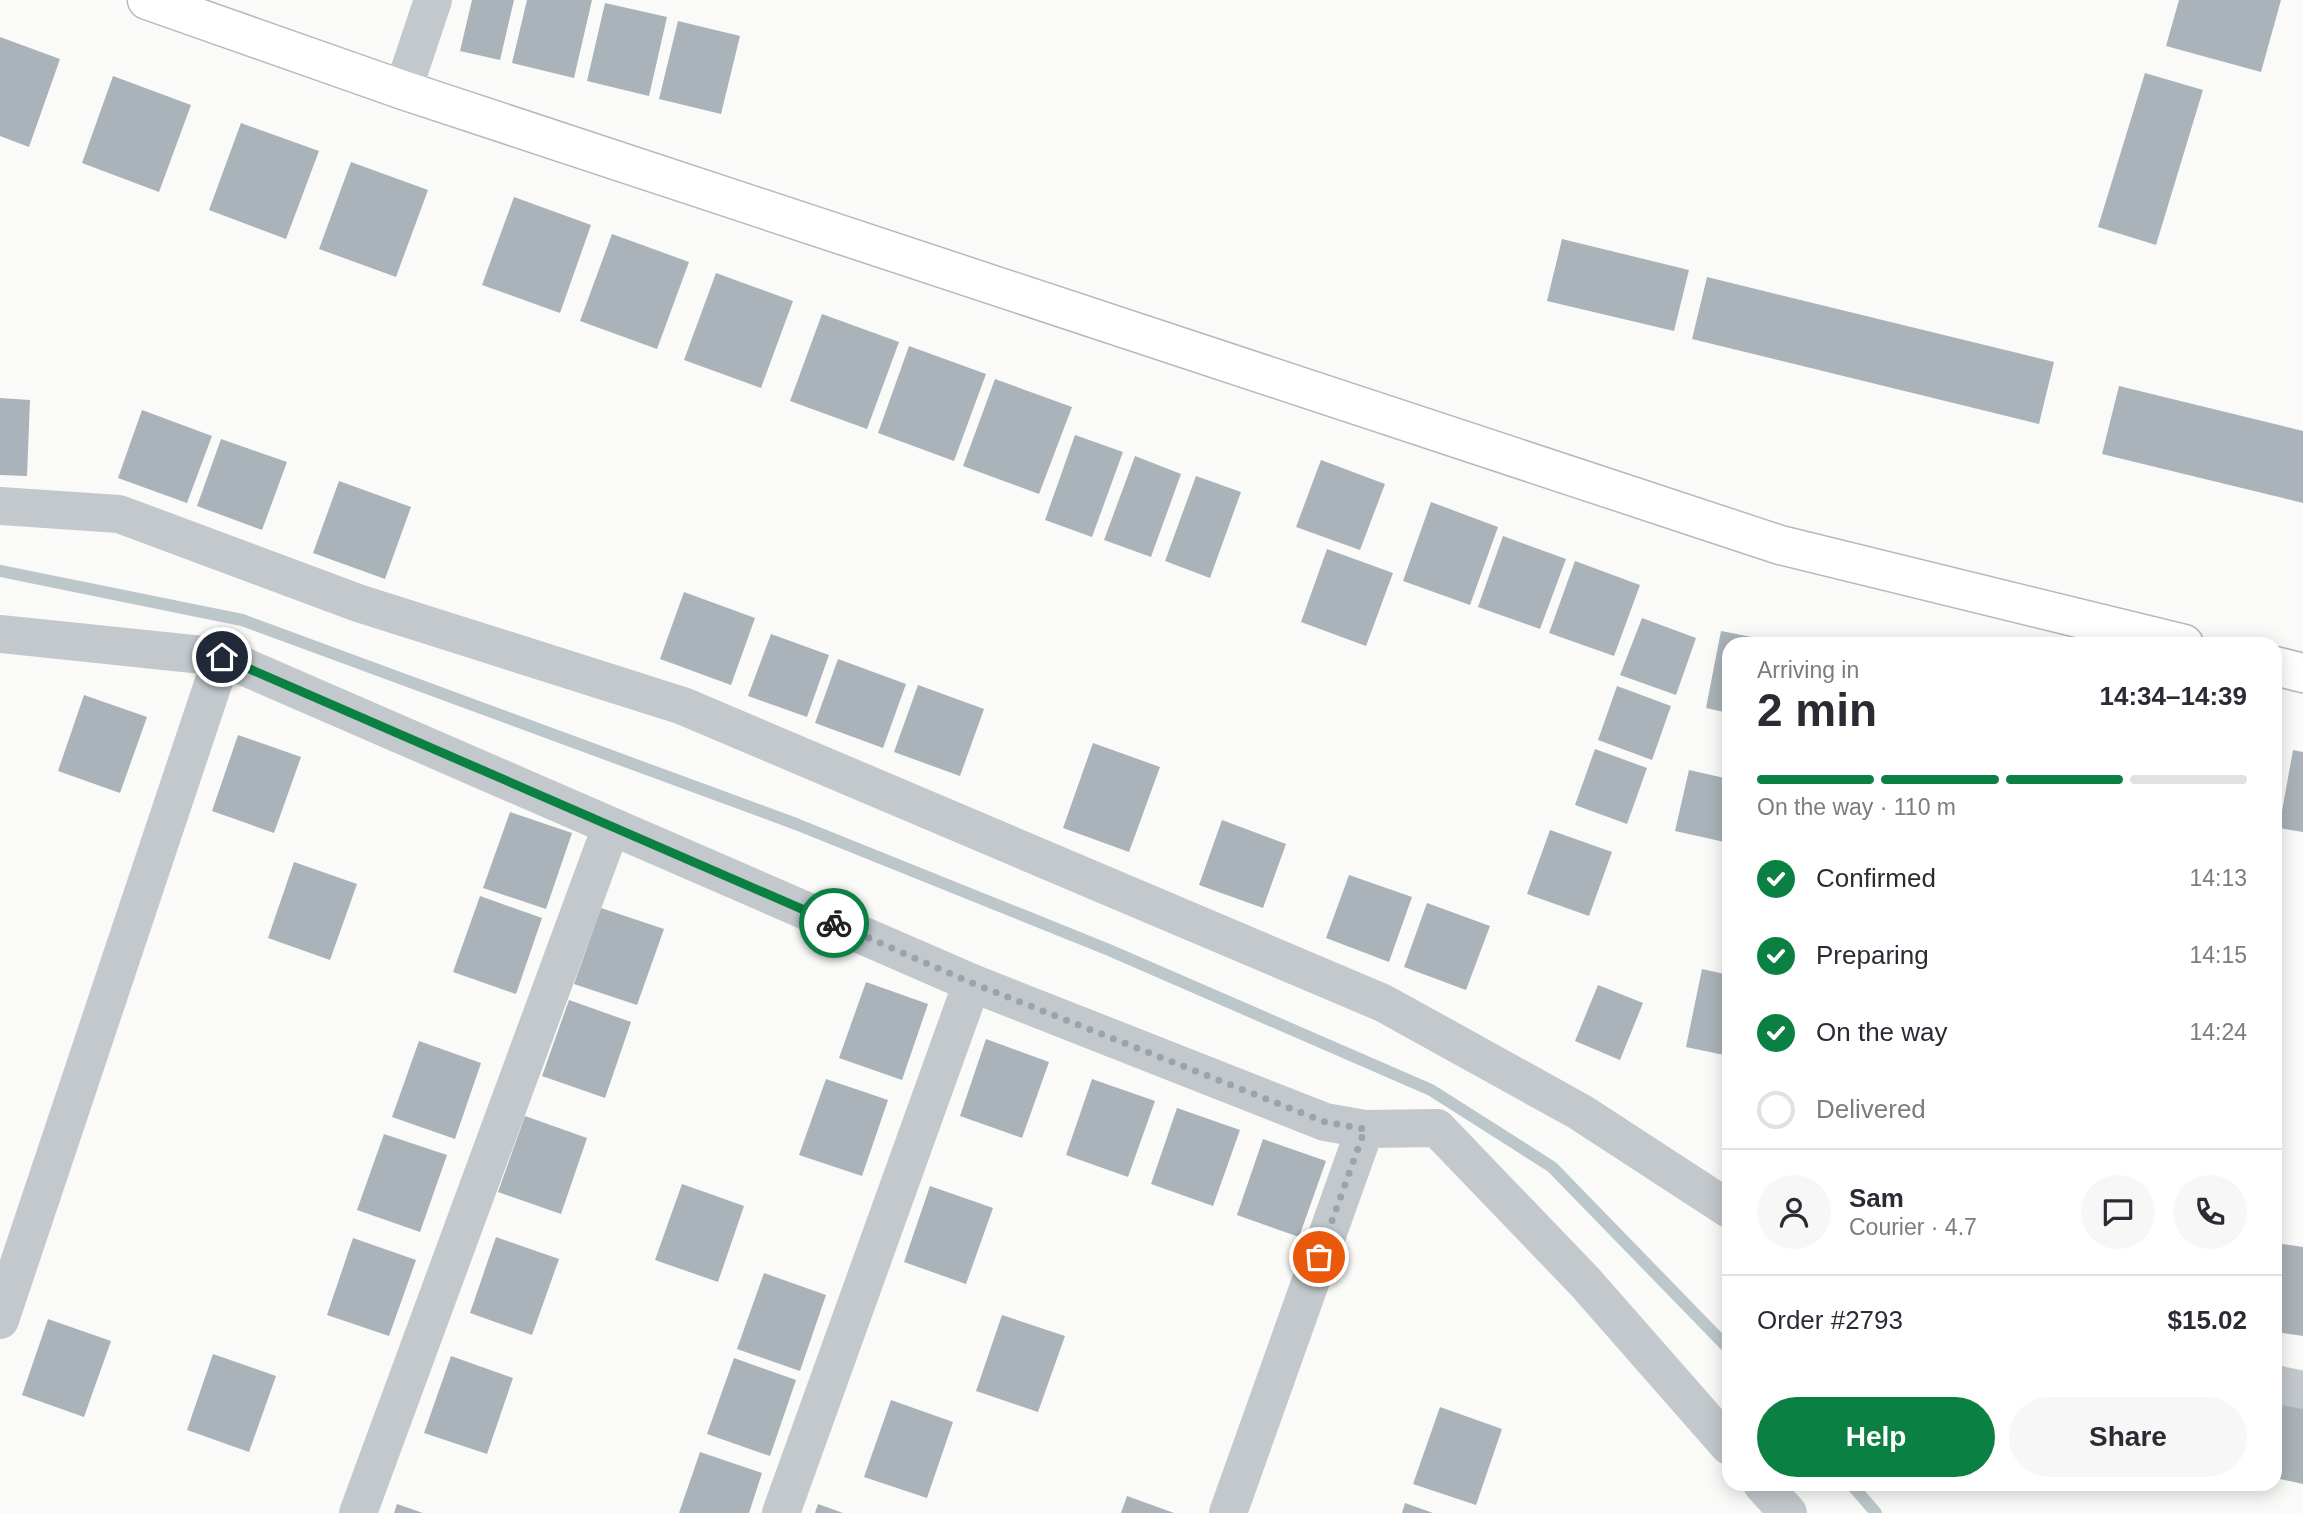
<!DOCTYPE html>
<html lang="en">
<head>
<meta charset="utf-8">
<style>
	body { margin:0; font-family:Arial,sans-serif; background:#f7f7f7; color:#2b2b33; height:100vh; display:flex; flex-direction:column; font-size:26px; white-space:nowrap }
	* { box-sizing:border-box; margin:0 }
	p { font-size:23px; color:#7c7c81 }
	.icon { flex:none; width:38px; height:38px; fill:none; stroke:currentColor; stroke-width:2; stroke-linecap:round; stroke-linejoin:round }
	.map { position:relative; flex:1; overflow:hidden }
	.sheet { position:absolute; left:1722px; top:637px; width:560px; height:854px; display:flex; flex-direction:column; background:#fff; border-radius:21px; box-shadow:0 4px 18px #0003 }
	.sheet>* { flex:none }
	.pin { position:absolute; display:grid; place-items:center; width:60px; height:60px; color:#fff; margin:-30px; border:4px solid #fff; border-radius:50%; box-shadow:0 2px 7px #0007 }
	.courier { position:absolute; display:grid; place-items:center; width:70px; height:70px; margin:-35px; border:5px solid #0b8043; border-radius:50%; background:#fff; color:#222; box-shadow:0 2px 9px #0007 }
	.overview em { font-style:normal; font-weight:600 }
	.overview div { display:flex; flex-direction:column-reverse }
	.overview { display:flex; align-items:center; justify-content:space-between; height:119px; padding:0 35px }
	h1 { font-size:46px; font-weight:600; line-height:52px }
	.bar { display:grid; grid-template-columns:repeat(4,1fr); gap:10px 7px; align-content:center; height:84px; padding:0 35px }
	.bar i { height:9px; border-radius:5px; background:#e1e1e2 }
	.bar .on { background:#0b8043 }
	.bar p { grid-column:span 4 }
	.line { display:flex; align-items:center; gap:18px; padding:0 35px; border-top:2px solid #e1e1e2 }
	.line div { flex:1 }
	.round { display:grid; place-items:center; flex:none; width:74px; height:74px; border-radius:37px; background:#f7f7f7 }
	ol { padding:0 35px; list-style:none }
	li { display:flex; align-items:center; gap:21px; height:77px }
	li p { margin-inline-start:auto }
	li .icon { padding:7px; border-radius:50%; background:#0b8043; color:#fff; stroke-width:4 }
	li:last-child { color:#7c7c81 }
	li i { width:38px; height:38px; border:4px solid #e1e1e2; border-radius:50% }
	.cta { display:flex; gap:14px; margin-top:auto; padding:14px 35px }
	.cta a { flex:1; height:80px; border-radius:42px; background:#0b8043; color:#fff; font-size:28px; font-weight:600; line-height:80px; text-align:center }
	.cta a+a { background:#f7f7f7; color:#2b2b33 }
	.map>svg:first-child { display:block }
</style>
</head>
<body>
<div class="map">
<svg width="2303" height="1513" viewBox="0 0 2303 1513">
	<rect width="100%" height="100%" fill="#fafaf8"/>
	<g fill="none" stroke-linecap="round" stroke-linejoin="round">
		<path stroke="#bbc7cb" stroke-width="12" d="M0 571 242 620 796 824 1109 950 1431 1090 1552 1167 1729 1349
			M1851 1484 1876 1513"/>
	</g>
	<path fill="#aab3b9" d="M472 0H514L500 60 460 51Z
		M527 0H592L574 78 512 63Z
		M2179 0H2281L2261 72 2166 46Z
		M605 3 667 17 649 96 587 81Z
		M678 21 740 36 721 114 659 99Z
		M0 37 60 59 29 147 0 136Z
		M2145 73 2203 90 2156 245 2098 227Z
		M113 76 191 105 159 192 82 163Z
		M241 123 319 151 286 239 209 210Z
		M351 162 428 190 396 277 319 249Z
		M514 197 591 225 560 313 482 285Z
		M612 234 689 262 657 349 580 321Z
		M1562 239 1689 270 1674 331 1547 301Z
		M716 273 793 301 761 388 684 360Z
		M1707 277 2054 362 2039 424 1692 339Z
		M822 314 899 342 867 429 790 401Z
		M909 346 986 374 954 461 878 433Z
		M995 379 1072 407 1039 494 963 466Z
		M2119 386 2303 431V503L2102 454Z
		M0 398 30 400 27 476 0 475Z
		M142 410 212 436 187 503 118 478Z
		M1075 435 1123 452 1092 537 1045 520Z
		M221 439 287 462 262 530 197 506Z
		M1135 456 1181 474 1151 557 1104 540Z
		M1321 460 1385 484 1360 550 1296 527Z
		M1196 476 1241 492 1210 578 1165 561Z
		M339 481 411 507 385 579 313 553Z
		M1431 502 1498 527 1470 605 1403 581Z
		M1503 536 1566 559 1540 629 1478 607Z
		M1327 549 1393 573 1366 646 1301 622Z
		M1575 561 1640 585 1614 656 1549 633Z
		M684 592 755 618 731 685 660 659Z
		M1642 618 1696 638 1676 695 1620 675Z
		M1721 631 1783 643 1729 644V713L1706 708Z
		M771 634 829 655 807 717 748 696Z
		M838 659 906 684 883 748 815 723Z
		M918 685 984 709 960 776 894 752Z
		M1617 686 1671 706 1652 760 1598 740Z
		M84 695 147 717 120 793 58 771Z
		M238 735 301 757 274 833 212 811Z
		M1093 743 1160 767 1129 852 1063 828Z
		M1595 749 1647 768 1627 824 1575 805Z
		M2293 750 2303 752V832L2279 828Z
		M1689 770 1729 779V843L1675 831Z
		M510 812 572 833 546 909 483 888Z
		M1222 820 1286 844 1263 908 1199 885Z
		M1550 830 1612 852 1589 916 1527 894Z
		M294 862 357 884 330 960 268 938Z
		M1349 875 1412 897 1389 962 1326 938Z
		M480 896 542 918 516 994 453 972Z
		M1427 903 1490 926 1466 990 1404 967Z
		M601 908 664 929 637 1005 574 984Z
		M1702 969 1729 975V1056L1686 1047Z
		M866 982 928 1004 902 1080 839 1058Z
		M1598 985 1643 1003 1620 1060 1575 1041Z
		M569 1000 631 1022 605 1098 542 1076Z
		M986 1039 1049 1062 1022 1138 960 1116Z
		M419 1041 481 1063 455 1139 392 1117Z
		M826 1079 888 1100 862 1176 799 1155Z
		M1092 1079 1155 1101 1128 1177 1066 1155Z
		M1177 1108 1240 1130 1213 1206 1151 1184Z
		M525 1116 587 1138 561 1214 498 1192Z
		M384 1134 447 1155 420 1232 357 1210Z
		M1263 1139 1326 1161 1299 1237 1237 1215Z
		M682 1184 744 1206 718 1282 655 1260Z
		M930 1186 993 1208 966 1284 904 1262Z
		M496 1237 559 1259 532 1335 470 1313Z
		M353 1238 416 1260 389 1336 327 1315Z
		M2275 1243 2303 1247V1336L2275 1332Z
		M764 1273 826 1295 800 1371 737 1349Z
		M1002 1315 1065 1336 1038 1412 976 1391Z
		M48 1319 111 1341 84 1417 22 1395Z
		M213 1354 276 1376 249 1452 187 1430Z
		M451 1356 513 1378 487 1454 424 1433Z
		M734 1358 796 1380 770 1456 707 1434Z
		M891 1400 953 1422 927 1498 864 1477Z
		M2276 1401 2303 1406V1484L2275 1478Z
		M1440 1407 1502 1429 1476 1505 1413 1484Z
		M700 1452 762 1473 749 1513H679Z
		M1127 1496 1174 1513H1121Z
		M1405 1503 1433 1513H1402Z
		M397 1504 423 1513H394Z
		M818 1504 843 1513H815Z"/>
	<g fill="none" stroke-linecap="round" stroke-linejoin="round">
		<g stroke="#b3babf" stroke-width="41">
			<path id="secondary" d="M147 0 403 90 1780 545 2184 644
				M2275 666 2303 673"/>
		</g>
		<path stroke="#c3c8cc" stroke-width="38" d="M403 90 433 0
			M0 506 119 514 358 603 683 706 1383 1003 1580 1112 1729 1209
			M0 634 222 657 972 983 1325 1122 1365 1129 1437 1128 1585 1282 1729 1446
			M0 1320 222 657
			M2275 1384 2303 1390
			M1762 1484 1788 1513
			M358 1513 611 827
			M781 1513 972 983
			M1228 1513 1365 1129"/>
		<use href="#secondary" stroke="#fff" stroke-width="38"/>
	</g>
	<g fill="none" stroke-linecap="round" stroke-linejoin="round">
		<path stroke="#99a4ac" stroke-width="7" stroke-dasharray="0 12.6" d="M834 923 972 983 1325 1122 1365 1129 1319 1257"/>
		<path stroke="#0b8043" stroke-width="9" d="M222 657 834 923"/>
	</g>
</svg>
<div class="pin" style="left:1319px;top:1257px;background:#ea580c"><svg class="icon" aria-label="bag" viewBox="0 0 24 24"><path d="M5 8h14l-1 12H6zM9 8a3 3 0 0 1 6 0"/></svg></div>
<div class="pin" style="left:222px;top:657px;background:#1f2937"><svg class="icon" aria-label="home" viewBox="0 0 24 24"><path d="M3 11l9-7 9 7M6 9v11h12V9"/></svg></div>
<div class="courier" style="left:834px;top:923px"><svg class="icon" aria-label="bike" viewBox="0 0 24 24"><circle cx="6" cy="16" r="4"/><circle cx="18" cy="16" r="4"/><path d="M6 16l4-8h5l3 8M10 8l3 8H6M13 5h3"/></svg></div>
<section class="sheet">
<div class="overview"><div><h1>2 min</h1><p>Arriving in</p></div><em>14:34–14:39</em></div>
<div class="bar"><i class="on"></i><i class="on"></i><i class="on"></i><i></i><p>On the way · 110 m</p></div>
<ol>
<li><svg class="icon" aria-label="check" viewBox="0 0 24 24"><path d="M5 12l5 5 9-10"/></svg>Confirmed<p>14:13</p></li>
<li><svg class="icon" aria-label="check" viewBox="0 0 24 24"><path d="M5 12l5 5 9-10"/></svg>Preparing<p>14:15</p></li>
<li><svg class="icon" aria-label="check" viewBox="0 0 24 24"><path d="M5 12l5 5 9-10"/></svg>On the way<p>14:24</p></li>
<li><i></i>Delivered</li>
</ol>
<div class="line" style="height:126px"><a class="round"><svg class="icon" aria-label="person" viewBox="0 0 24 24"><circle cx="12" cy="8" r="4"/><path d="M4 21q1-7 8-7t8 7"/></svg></a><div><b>Sam</b><p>Courier · 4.7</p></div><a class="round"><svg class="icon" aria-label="chat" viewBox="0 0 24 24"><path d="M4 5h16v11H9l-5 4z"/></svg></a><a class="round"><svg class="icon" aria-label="phone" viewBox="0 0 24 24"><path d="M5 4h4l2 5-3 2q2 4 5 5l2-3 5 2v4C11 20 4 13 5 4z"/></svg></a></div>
<div class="line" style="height:91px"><div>Order #2793</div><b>$15.02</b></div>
<div class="cta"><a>Help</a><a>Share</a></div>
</section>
</div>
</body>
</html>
